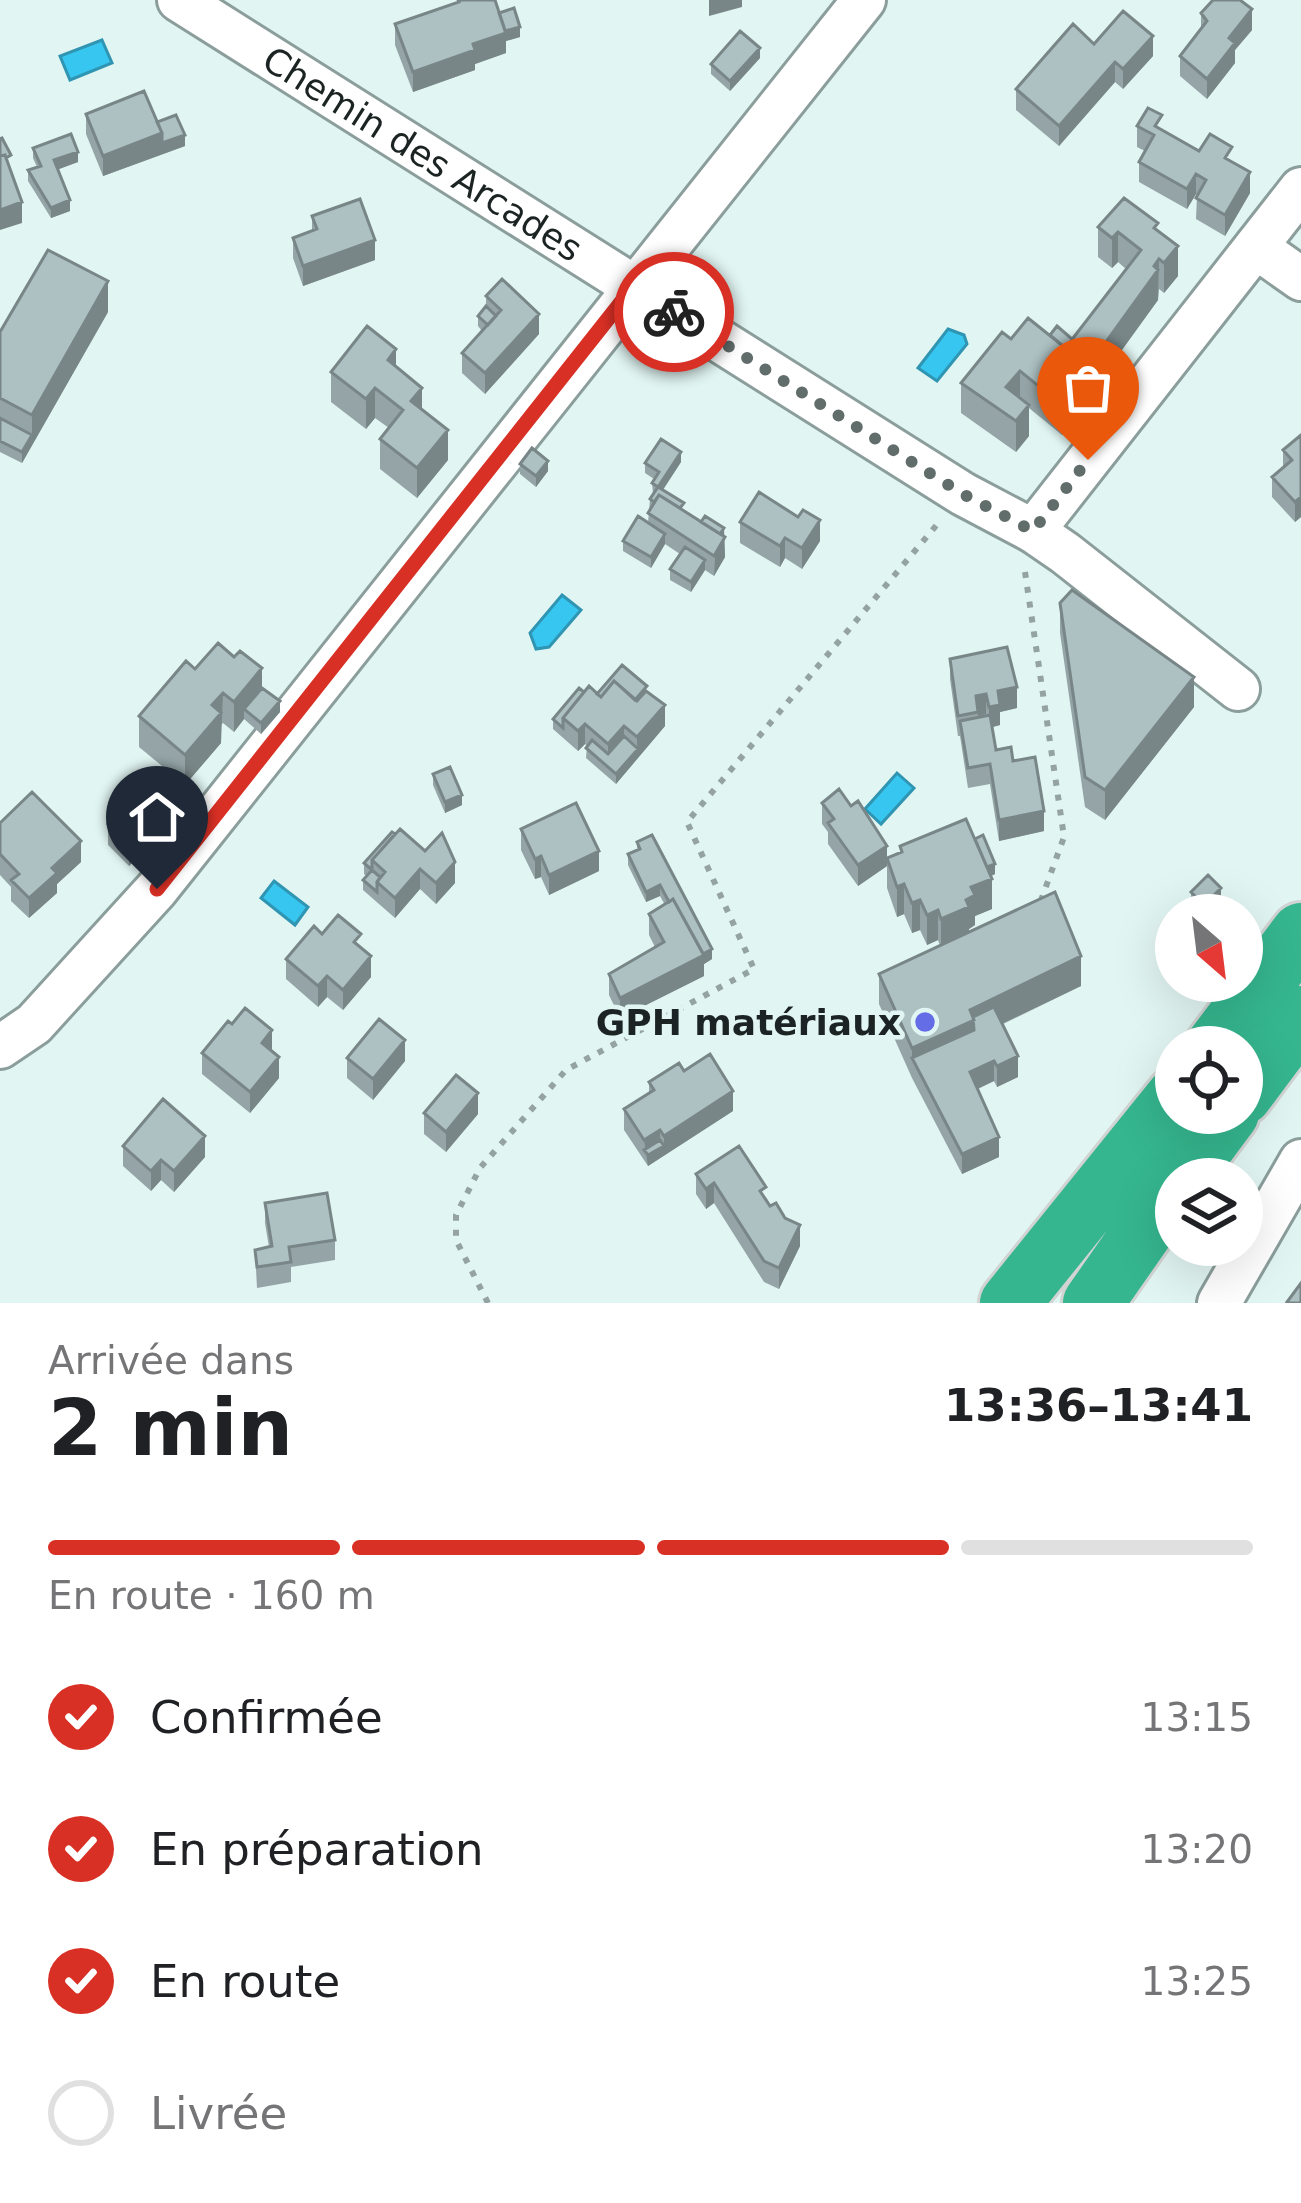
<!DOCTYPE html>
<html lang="fr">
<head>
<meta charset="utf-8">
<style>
	body { margin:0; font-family:"DejaVu Sans",sans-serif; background:#f6f6f6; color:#202124; height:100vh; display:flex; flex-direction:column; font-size:45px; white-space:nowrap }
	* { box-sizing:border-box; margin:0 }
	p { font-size:39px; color:#757577 }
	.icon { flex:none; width:66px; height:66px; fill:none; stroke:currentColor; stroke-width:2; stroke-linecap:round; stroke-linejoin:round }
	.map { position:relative; height:1303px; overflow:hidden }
	.sheet { display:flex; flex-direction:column; background:#fff; flex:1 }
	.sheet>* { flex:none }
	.needle { width:78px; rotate:152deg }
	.fabs { position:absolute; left:1155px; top:894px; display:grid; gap:24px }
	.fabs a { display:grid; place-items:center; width:108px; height:108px; border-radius:50%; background:#fff; box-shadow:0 12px 48px #0002; font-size:60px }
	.pin { position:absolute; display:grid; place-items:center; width:102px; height:102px; color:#fff; margin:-123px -51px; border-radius:50% 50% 50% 0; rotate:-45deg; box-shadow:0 0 12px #0007 }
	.pin .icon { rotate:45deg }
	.courier { position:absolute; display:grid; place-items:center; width:120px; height:120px; margin:-60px; border:9px solid #d93025; border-radius:50%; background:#fff; color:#222; box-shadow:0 3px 15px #0007 }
	.summary em { font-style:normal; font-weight:700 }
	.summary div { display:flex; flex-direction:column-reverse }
	.summary { display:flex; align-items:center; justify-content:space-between; height:204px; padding:0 48px }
	h1 { font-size:78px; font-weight:700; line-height:90px }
	.bar { display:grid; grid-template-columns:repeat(4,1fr); gap:18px 12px; align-content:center; height:144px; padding:0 48px }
	.bar i { height:15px; border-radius:9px; background:#e0e0e0 }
	.bar .selected { background:#d93025 }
	.bar p { grid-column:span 4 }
	ol { padding:0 48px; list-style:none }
	li { display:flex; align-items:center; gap:36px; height:132px }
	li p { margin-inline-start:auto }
	li .icon { padding:12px; border-radius:50%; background:#d93025; color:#fff; stroke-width:4 }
	li:last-child { color:#757577 }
	li i { width:66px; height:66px; border:6px solid #e0e0e0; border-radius:50% }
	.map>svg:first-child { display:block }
</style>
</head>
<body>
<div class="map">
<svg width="1301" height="1303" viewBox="0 0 1301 1303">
	<rect width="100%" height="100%" fill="#e1f5f2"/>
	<path fill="#37c6ef" stroke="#2f95b2" stroke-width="3" d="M102 40 112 63 70 80 60 56Z
		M948 329 964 335 967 344 937 381 918 368Z
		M562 595 581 610 549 647 536 649 530 633Z
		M897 773 914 788 881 824 865 809Z
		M274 881 308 907 295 925 261 898Z"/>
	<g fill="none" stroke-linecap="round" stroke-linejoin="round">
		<g stroke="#8b9e9b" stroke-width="48">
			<g id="minor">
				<path id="s1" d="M179 0 963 494 1033 531 1301 189"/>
				<path d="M1256 247 1301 279"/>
				<path d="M1033 531 1065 553 1238 689"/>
				<path d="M0 1047 34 1024 157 889 864 0"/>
				<path d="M1219 1303 1301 1161"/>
			</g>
		</g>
		<g stroke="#d2d3d3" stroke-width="66">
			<path id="highway" d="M1215 1047 1301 933
				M1242 1095 1301 1016
				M1180 1179 1229 1113
				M1010 1303 1176 1097
				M1093 1303 1176 1184"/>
		</g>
		<path stroke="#94a3a1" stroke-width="6" stroke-dasharray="6 9" stroke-linecap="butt" d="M1025 572 1064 837 1040 903
			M488 1303 456 1240V1215L480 1168 566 1070 754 969 687 822 940 521"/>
		<use href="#minor" stroke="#fff" stroke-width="42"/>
		<use href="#highway" stroke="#35b68e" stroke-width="60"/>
	</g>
	<path fill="#95a5a7" d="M457 0H495L499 13 520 37 506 41V53L475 64V70L413 92 395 45V24L457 3Z
		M1201 13 1252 30 1235 50V63L1207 99 1180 76V56L1201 29Z
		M1094 44 1153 56 1123 89 1115 82 1059 146 1016 110V89Z
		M760 58 730 91 711 74V64Z
		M86 114 157 122 185 146 103 176 86 134Z
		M1137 126 1162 129 1199 151 1232 162 1250 193 1225 236 1196 219 1197 195 1196 194 1187 209 1139 182V162L1145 151 1137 147Z
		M33 148 78 162 58 169 70 211 51 218 28 181V170L37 167 33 158Z
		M312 216 375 260 303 286 293 258V238L312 231Z
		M1098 227 1158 230 1178 276 1164 293 1159 289 1158 300 1093 390 1084 383V393L1078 399V415L1062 435 1029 408V436L1016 452 961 413V383L1011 339 1050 335 1072 339 1126 269 1118 262 1112 268 1098 257Z
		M486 296 539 334 485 394 462 373V353L482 331 478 326V316L486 306Z
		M108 312 22 463 0 452V332Z
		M396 367 422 410 448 460 417 498 380 469V439L389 428 375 418 366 429 331 402V372Z
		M1301 435V517L1295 522 1272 497V477L1283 467V450Z
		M681 462 663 490 684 511 724 536 725 557 714 576 705 570 691 592 670 580V569L680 554 665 544 651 568 623 551V541L648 523 650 499 653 494 652 483 654 479 645 473V463Z
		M520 464 548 471 536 487 520 474Z
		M740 522 820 541 802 569 785 558 780 567 740 543Z
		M1060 603 1194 707 1105 820 1085 807 1060 633Z
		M950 659 1017 708 1000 712V725L992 727 996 750 1013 761 1044 831 999 841 990 784 968 788 960 736H958L950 679Z
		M195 669 262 688 280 712 261 734 244 719 234 732 223 723 221 725V743L185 785 139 747V716Z
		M584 692 597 694 647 692 665 726 616 784 586 758 587 746 585 744 578 751 553 729V719Z
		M433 774 462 805 445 813 433 785Z
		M822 803 887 858 900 852V846L975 839 995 874 991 876 992 909 975 916V925L969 929V932L1081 986 1003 1024 1018 1077 997 1087 994 1081 978 1089 999 1157 962 1174 912 1078 879 1004V974L940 946 938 940 927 945 920 930 912 933 904 914 897 917 887 888V866L858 886 828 844V832L822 824Z
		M0 823 81 862 57 884V893L29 918 11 901V887L0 875Z
		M108 824 166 827 129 866 108 845Z
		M521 829 599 871 549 895 541 877 535 879 521 850Z
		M395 834 455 883 436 904 420 889 395 918 363 890V880L367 876 364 874V863Z
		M637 842 712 959 704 964V976L620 1018 609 995V974L655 947 649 935V914L665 905 660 896 646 902 628 865V854L637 850Z
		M1191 892 1221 898 1204 915 1191 902Z
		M322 934 361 947 371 977 343 1010 327 997 318 1007 286 979V959Z
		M272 1051 279 1078 250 1113 202 1074V1053Z
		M347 1058 405 1061 373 1100 347 1078Z
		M684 1071 733 1111 648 1166 624 1130V1109L649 1093V1082Z
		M424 1113 478 1114 446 1152 424 1134Z
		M123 1146 205 1157 174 1192 161 1180 151 1191 123 1166Z
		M696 1174 766 1197 771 1206 785 1218 800 1246 779 1289 764 1282 714 1203 706 1209 696 1194Z
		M265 1203 335 1240V1260L291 1267V1282L257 1288 255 1250 269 1247 265 1223Z"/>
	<path fill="#798688" d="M709 0H742V7L709 16Z
		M1252 9V30L1235 50V63L1207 99V79L1229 38Z
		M520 27V37L506 41V53L475 64V70L413 92V72L473 44Z
		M1153 36V56L1123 89V69Z
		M760 48V58L730 91V81Z
		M1115 62V82L1059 146V126Z
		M162 133 185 135V146L103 176V156Z
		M78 152V162L54 171V160Z
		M1250 172V193L1225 236V215Z
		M1196 174V194L1187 209V189Z
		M70 200V211L51 218V208Z
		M22 202V223L0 230V210Z
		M1118 232V262L1112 268V238Z
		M375 240V260L303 286V266Z
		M1178 246V276L1164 293V263Z
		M1159 259 1158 300 1093 390V360Z
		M108 281V312L22 463V452L32 435V415Z
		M539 314V334L485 394V373Z
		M396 349V379L388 360Z
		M1084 363V393L1078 399V415L1062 435V405L1071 379Z
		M1020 371V401L1006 417V387Z
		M375 388V418L366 429V399Z
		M422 388V418L411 401Z
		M1029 405V436L1016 452V421Z
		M448 430V460L417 498V468Z
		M681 452V462L658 497V487Z
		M548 461V471L536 487V476Z
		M1301 497V517L1295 522V502Z
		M820 520V541L802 569V548Z
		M724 528 725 557 714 576 716 541Z
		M665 534V544L651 568V557Z
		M785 538V558L780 567V546Z
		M705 560V570L691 592V582Z
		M262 668V698L244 709V719L234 732V702Z
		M1194 677V707L1105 820V790Z
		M1017 687V708L1000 712V725L989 728V707L998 691Z
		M223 693 221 743 185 785V755L212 705Z
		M986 694V714L978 716 976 696Z
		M280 701V712L261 734V723Z
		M665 705V726L616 784V774L637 750V737Z
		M585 724V744L578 751V731Z
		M624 726V747L608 765V744Z
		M462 795V805L445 813V802Z
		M166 807V827L129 866V845Z
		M1044 811V831L999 841V820Z
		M81 841V862L57 884V893L29 918V898L52 868Z
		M887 846V866L858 886V865Z
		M599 851V871L549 895V875Z
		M541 856V877L535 879V859Z
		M455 862V883L436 904V883Z
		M995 864V874L980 881V871Z
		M420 869V889L395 918V898Z
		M992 879V909L975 916V925L969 929V937L941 949V919L966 900 971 887Z
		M904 884V914L897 917V887Z
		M660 885V896L646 902V892Z
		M1221 888V898L1204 915V905Z
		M920 900V930L912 933V903Z
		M938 910V940L927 945V915Z
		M712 949V959L704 964V976L620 1018V998Z
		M371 956V977L343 1010V990Z
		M1081 956V986L974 1037 912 1058V1048L970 1010Z
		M327 976V997L318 1007V986Z
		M272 1030V1051L262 1043Z
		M405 1040V1061L373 1100V1079Z
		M1018 1056V1077L997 1087V1066Z
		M279 1057V1078L250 1113V1092Z
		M994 1061V1081L970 1092V1072Z
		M733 1091V1111L648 1166 644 1140 660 1130V1148L664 1146V1136Z
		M478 1093V1114L446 1152V1132Z
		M205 1136V1157L174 1192V1171Z
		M999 1137V1157L962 1174V1154Z
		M161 1160V1180L151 1191V1171Z
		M714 1183V1203L706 1209V1189Z
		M800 1225V1246L779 1289V1268Z"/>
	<path fill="#adc0c2" stroke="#798688" stroke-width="3" d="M458 0H495L506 33 473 44 475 50 413 72 395 24 459 2Z
		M1213 0H1240L1252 9 1229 38 1235 43 1207 79 1180 56 1207 21 1201 13Z
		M514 8 520 27 505 31 499 13Z
		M1123 11 1153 36 1123 69 1115 62 1059 126 1016 89 1073 24 1094 44Z
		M740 31 760 48 730 81 711 64Z
		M144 91 162 133 103 156 86 114Z
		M1148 108 1162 115 1155 126 1199 151 1210 134 1232 147 1225 158 1250 172 1225 215 1196 198 1206 180 1196 174 1187 189 1139 162 1154 135 1137 126Z
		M176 115 185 135 162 143V133L157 122Z
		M71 134 78 152 54 160 70 200 51 208 28 170 41 166 33 148Z
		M2 138 11 155 6 158 5 155 0 156V139Z
		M5 155 22 202 0 210V156Z
		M1124 198 1158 223 1154 228 1178 246 1164 263 1159 259 1154 266 1158 270 1093 360 1070 342 1141 250 1118 232 1112 238 1098 227Z
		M360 199 375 240 303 266 293 238 317 229 312 216Z
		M48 250 108 281 32 415 0 398V332Z
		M502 279 539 314 485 373 462 353 501 310 486 296Z
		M486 306 496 316 488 325 478 316Z
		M1028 318 1084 363 1071 379 1078 385 1062 405 1020 371 1006 387 1029 405 1016 421 961 383 1002 332 1011 339Z
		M367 326 396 349 388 360 422 388 411 401 448 430 417 468 380 439 403 410 375 388 366 399 331 372Z
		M1057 326 1072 339 1070 342V352L1050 335Z
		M0 418 32 435 22 452 0 441Z
		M1301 435V497L1295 502 1272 477 1292 460 1283 450Z
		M661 439 681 452 658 487 652 483 659 472 645 463Z
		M532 448 548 461 536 476 520 464Z
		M658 487 684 503 680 508 659 495 654 502 650 499Z
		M759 492 798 517 803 510 820 520 802 548 785 538 780 546 740 522Z
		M659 495 725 537 714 556 648 513Z
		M638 516 665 534 651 557 623 541Z
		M705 516 724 528 720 534 701 522Z
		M685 547 705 560 691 582 670 569Z
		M1072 590 1194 677 1105 790 1085 777 1060 603Z
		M218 643 234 657 240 651 262 668 234 702 223 693 212 705 221 713 185 755 139 716 186 661 195 669Z
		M1007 647 1017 687 998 691 1000 705 989 707 986 694 976 696 978 712 958 716 950 659Z
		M622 665 647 686 635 700 614 681 601 697 597 694Z
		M614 681 637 701 646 691 665 705 637 737 624 726 608 744 585 724 578 731 563 718 589 686 601 697Z
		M262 688 280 701 261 723 244 709Z
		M579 688 584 692 563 718V728L553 719Z
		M990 715 996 750 1011 747 1013 761 1035 757 1044 811 999 820 990 764 968 768 960 721Z
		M624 736 638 749 616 774 586 748 592 740 608 754Z
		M450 767 462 795 445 802 433 774Z
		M146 787 166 807 129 845 108 824Z
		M839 789 851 806 858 801 887 846 858 865 828 823 834 819 822 803Z
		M32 792 81 841 52 868 57 873 29 898 11 880 19 874 0 854V823Z
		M576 803 599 851 549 875 541 856 535 859 521 829Z
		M966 819 992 879 971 887 975 895 966 900 969 907 941 919 938 910 927 915 920 900 912 903 904 884 897 887 887 858 902 852 900 846Z
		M400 829 425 851 442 833 455 862 436 883 420 869 395 898 377 882 385 872 372 860Z
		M392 832 395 834 372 860V870L364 863Z
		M652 835 712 949 703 954 673 899 669 902 660 885 646 892 628 854 640 849 637 842Z
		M983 835 995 864 987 867 975 839Z
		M372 870 380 877 377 882V892L363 880Z
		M1208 875 1221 888 1204 905 1191 892Z
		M1055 892 1081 956 970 1010 974 1020 912 1048 879 974Z
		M673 899 704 955 620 998 609 974 664 942 649 914Z
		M338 915 361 934 354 942 371 956 343 990 327 976 318 986 286 959 314 926 322 934Z
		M994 1007 1018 1056 997 1066 994 1061 970 1072 999 1137 962 1154 912 1058 974 1030 973 1017Z
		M245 1008 272 1030 262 1043 279 1057 250 1092 202 1053 228 1021 232 1024Z
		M379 1019 405 1040 373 1079 347 1058Z
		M710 1054 733 1091 664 1136 660 1130 644 1140 624 1109 654 1090 649 1082 679 1063 684 1071Z
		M456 1075 478 1093 446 1132 424 1113Z
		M163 1099 205 1136 174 1171 161 1160 151 1171 123 1146Z
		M660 1140 664 1146 648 1155 644 1150Z
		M739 1146 766 1187 760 1191 770 1206 776 1203 785 1218 800 1225 779 1268 764 1261 714 1183 706 1189 696 1174Z
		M327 1193 335 1240 289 1247 291 1262 257 1267 255 1250 272 1246 265 1203Z
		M1301 1283V1303H1289L1287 1302Z"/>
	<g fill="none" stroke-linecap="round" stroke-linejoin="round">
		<path stroke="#616d6b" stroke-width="12" stroke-dasharray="0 21.6" d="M674 312 963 494 1033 531 1088 460"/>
		<path stroke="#d93025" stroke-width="15" d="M157 889 634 286 674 312"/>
	</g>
	<circle fill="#646de6" stroke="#e1f5f2" stroke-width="4.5" cx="925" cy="1022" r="12"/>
	<g text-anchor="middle" stroke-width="9" stroke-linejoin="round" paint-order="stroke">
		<g font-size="36" fill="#1c2423" stroke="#e1f5f2">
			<text dy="13" stroke="none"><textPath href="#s1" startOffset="288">Chemin des Arcades</textPath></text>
		</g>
		<g font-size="36" font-weight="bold" fill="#1c2423" stroke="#e1f5f2" text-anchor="end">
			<text x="901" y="1035">GPH matériaux</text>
		</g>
	</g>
</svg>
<div class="fabs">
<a><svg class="needle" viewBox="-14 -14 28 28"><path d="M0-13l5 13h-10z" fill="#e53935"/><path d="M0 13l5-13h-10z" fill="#757577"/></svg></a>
<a><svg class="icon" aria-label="locate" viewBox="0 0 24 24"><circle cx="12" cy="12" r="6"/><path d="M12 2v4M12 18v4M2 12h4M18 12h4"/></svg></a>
<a><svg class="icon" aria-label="layers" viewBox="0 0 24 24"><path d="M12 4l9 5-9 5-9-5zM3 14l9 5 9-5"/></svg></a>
</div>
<div class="pin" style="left:1088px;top:460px;background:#ea580c"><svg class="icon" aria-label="bag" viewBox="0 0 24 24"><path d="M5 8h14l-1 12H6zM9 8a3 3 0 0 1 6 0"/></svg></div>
<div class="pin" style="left:157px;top:889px;background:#1f2937"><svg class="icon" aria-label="home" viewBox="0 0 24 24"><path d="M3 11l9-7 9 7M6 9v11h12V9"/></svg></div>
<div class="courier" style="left:674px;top:312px"><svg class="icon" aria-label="bike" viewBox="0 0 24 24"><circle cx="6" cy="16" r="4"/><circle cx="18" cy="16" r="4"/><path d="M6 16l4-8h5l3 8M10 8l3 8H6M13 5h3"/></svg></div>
</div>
<section class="sheet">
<div class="summary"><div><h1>2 min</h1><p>Arrivée dans</p></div><em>13:36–13:41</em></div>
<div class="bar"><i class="selected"></i><i class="selected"></i><i class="selected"></i><i></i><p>En route · 160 m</p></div>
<ol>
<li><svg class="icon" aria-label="check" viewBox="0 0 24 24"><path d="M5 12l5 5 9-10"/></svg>Confirmée<p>13:15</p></li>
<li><svg class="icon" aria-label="check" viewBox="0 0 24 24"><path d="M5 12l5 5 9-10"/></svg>En préparation<p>13:20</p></li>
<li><svg class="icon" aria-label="check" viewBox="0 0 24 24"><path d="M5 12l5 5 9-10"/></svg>En route<p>13:25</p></li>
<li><i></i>Livrée</li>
</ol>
</section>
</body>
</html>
